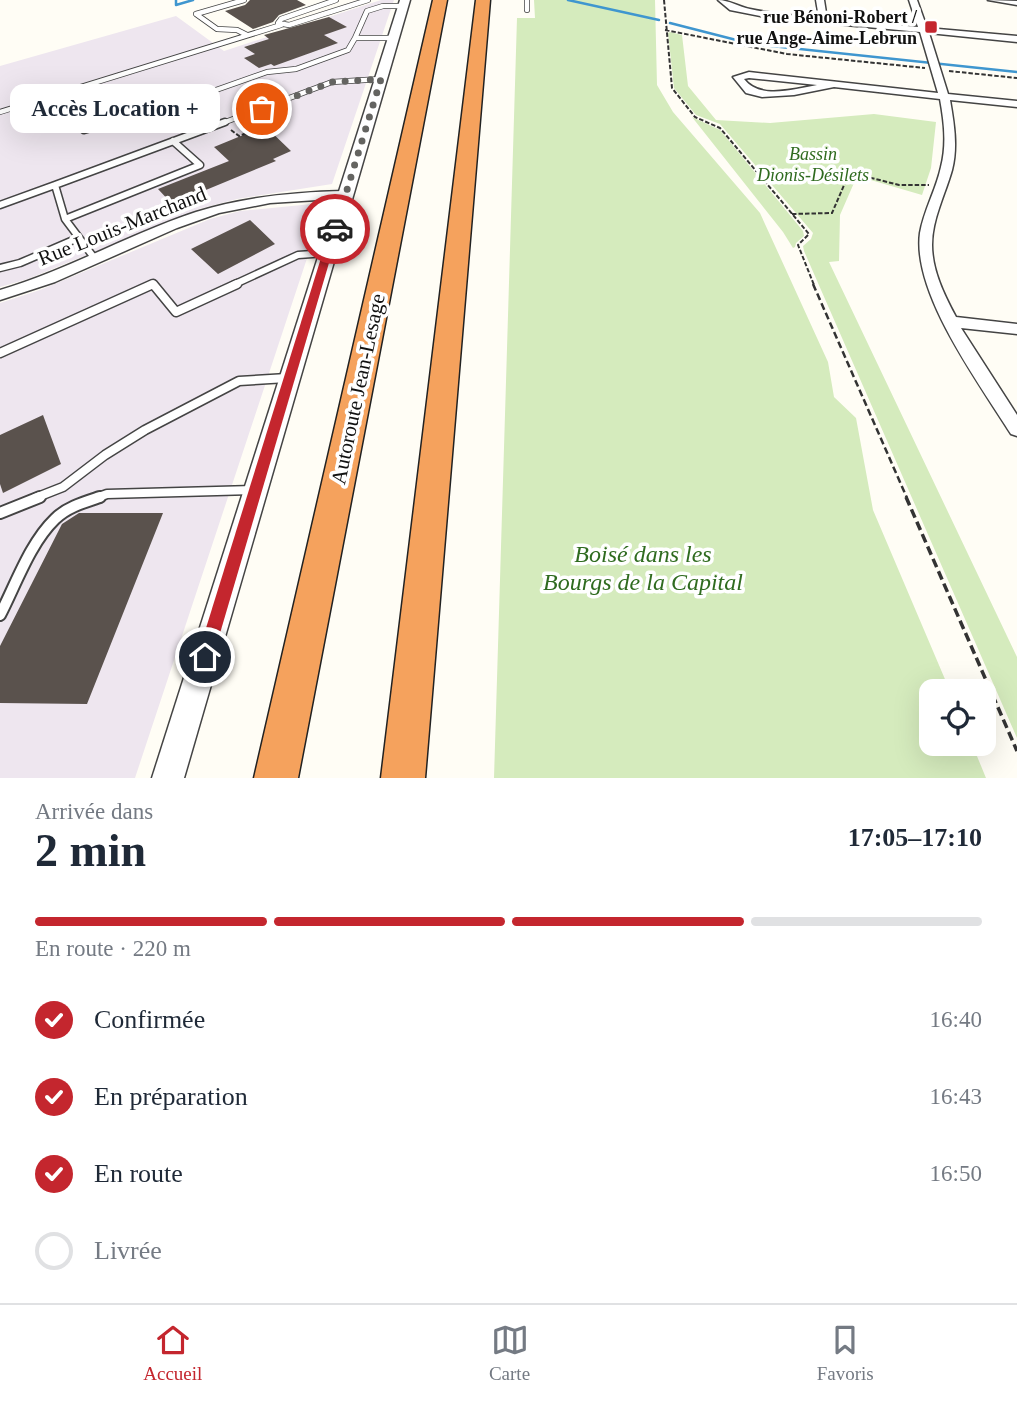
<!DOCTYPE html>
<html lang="fr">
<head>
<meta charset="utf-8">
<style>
	body { margin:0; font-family:Georgia,serif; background:#f6f6f7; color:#1f2937; height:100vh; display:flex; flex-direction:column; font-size:26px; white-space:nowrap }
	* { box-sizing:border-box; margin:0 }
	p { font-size:23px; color:#747a83 }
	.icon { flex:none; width:38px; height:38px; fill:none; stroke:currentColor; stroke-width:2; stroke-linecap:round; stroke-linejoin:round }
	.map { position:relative; height:778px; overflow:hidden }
	.details { display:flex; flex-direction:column; background:#fff; flex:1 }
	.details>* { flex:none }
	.controls { position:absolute; left:919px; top:679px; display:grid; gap:14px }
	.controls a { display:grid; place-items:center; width:77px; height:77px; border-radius:14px; background:#fff; box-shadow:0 7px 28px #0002; font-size:35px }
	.pin { position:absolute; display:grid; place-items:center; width:60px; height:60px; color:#fff; margin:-30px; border:4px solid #fff; border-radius:50%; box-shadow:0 2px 7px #0007 }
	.courier { position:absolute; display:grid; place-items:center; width:70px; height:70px; margin:-35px; border:5px solid #c4262e; border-radius:50%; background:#fff; color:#222; box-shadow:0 2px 9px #0007 }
	.bubble { position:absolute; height:49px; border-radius:14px; background:#fff; box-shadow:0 7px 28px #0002; font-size:23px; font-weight:800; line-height:49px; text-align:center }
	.headline em { font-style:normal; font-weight:800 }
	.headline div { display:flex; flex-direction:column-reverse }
	.headline { display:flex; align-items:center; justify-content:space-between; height:119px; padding:0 35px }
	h1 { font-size:46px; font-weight:800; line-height:52px }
	.bar { display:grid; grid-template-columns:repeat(4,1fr); gap:10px 7px; align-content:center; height:84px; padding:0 35px }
	.bar i { height:9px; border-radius:5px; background:#e0e1e3 }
	.bar .on { background:#c4262e }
	.bar p { grid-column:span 4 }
	ol { padding:0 35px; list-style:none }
	li { display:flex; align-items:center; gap:21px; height:77px }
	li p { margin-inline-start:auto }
	li .icon { padding:7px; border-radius:50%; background:#c4262e; color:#fff; stroke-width:4 }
	li:last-child { color:#747a83 }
	li i { width:38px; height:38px; border:4px solid #e0e1e3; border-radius:50% }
	.tabs { display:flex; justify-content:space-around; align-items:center; height:98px; border-top:2px solid #e0e1e3; background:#fff; font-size:19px; color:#747a83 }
	.tabs a { display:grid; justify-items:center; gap:4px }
	.tabs .on { color:#c4262e }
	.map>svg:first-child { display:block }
</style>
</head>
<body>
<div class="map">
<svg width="1017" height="778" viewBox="0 0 1017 778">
	<rect width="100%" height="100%" fill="#fffdf5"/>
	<path fill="#eee6ef" d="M381 0H394L332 184 237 199 199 209 28 279 0 287V66L176 16 224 51Z
		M312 204 323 210 135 778H0V303L40 290 210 219 240 211Z"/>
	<path fill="#d5ebbd" d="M534 0H655L657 85 673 112 760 213 828 362 834 397 856 418 873 510 950 691H931V744H972L986 778H494L517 18H535Z
		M670 32 682 35 688 86 716 120 770 123 874 114 936 122 931 168 922 195 857 176 840 215 839 261 829 262 1017 657V738L804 251 803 246 811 239 813 233 720 124 696 115 674 88 668 33Z
		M692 117 720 130 803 231 804 236 796 243 795 247 793 248 783 232Z"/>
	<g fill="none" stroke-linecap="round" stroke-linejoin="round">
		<path stroke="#3f96cf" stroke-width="2.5" d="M176 0V5L193 0
			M568 0 659 20
			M670 23 752 44 1017 72"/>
	</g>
	<path fill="#5a524d" d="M250 0H297L306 5 279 15 273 22 253 29 225 11 245 5Z
		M329 17 347 27 324 35 338 43 274 66 271 64 259 68 244 58 255 54 244 47 269 39 264 35Z
		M265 126 291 151 273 159 276 161 172 204 158 189 229 161 214 147Z
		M250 220 275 244 218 274 191 249Z
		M43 415 61 464 3 493 0 484V435Z
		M79 513H163L87 704 0 703V646L62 524Z"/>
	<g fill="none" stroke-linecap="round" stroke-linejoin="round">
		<g stroke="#444" stroke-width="6">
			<path id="service-far3" d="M244 0 196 14 217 29 237 30 247 35
				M336 0 281 19 278 23 289 25 368 0
				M527 0V10
				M393 38H355L367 11 383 6H403
				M66 111 78 124
				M0 112 281 25
				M106 124 182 102 267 72 296 69 348 50 355 38
				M220 124 332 82 381 79"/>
		</g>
		<g stroke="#444" stroke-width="9">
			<path id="service-far2" d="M76 122 84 130 112 122
				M0 205 55 185
				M65 219 200 165 173 141
				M95 259 65 219 55 185 225 122
				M0 268 20 263 78 238
				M150 285H154
				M233 285 298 255 327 253"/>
		</g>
		<g stroke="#444" stroke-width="11">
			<path id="service-far1" d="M0 353 153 284 176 312 237 284
				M35 498 63 487 105 455 145 430 239 381 287 378
				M96 498 107 494 253 490"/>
		</g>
		<g stroke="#444" stroke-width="14">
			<path id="service" d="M0 513 40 497
				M0 615C16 584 30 543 55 519 67 507 85 502 100 497"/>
		</g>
		<g stroke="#444" stroke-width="3">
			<path id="minor" d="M718 0C729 0 739 7 750 9 773 14 796 16 819 18L816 0H824L827 19 918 27 909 0H917L927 28 1017 36V42L929 33 948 94 1017 101V107L950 100C954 123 958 147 952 170 945 195 932 219 932 245 932 270 944 295 956 317L1017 324V334L961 328 1017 415V436L1011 434C980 384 912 294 920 233 924 210 936 190 941 167 947 144 944 121 940 99L834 87 794 95 762 97 746 93 733 77 749 72 938 93 920 32 771 18 730 10ZM749 78 817 85C794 89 760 100 744 79Z
				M988 0 1017 1V5Z
				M345 191 349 192V198L270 203 219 213 177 228 55 282 0 300V290C68 270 129 234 196 212 244 197 294 192 345 191Z"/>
		</g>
		<g stroke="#444" stroke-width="3">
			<path id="tertiary" d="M400 0H410L184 778H152Z"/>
		</g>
		<g stroke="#222" stroke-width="3">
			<path id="motorway" d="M433 0H447L298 778H254Z
				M476 0H490L425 778H381Z"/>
		</g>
		<path stroke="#333" stroke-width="2" stroke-dasharray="4.5 2" stroke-linecap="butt" d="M664 0 672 88 695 117 720 128 809 234 798 245 814 285
			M665 30 787 54 925 68
			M949 71 1017 78
			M257 119 268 128 281 123
			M231 130 239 136 265 126
			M792 214 832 213 848 176 852 173 899 185H929"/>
		<path stroke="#333" stroke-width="2.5" stroke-dasharray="7 3.5" stroke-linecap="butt" d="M813 284 907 498"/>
		<path stroke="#333" stroke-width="3.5" stroke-dasharray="9 4.5" stroke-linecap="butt" d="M906 497 1017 751"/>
		<use href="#service-far3" stroke="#fff" stroke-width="4.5"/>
		<use href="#service-far2" stroke="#fff" stroke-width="6"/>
		<use href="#service-far1" stroke="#fff" stroke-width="8"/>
		<use href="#service" stroke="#fff" stroke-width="10"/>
		<use href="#minor" fill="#fff" fill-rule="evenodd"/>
		<use href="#tertiary" fill="#fff" fill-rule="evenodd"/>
		<use href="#motorway" fill="#f5a25d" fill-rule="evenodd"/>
	</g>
	<path fill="#c4262e" d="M335 226 339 229 213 657 210 662 205 665 200 662 197 657 330 229Z"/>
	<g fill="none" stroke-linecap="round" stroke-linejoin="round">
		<path stroke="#646461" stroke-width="7" stroke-dasharray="0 12.6" d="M262 109 332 82 381 79 335 229"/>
	</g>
	<rect fill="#c4262e" stroke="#fff" stroke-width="2.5" x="924" y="20" width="14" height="14" rx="3.5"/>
	<g text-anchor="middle" stroke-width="7" stroke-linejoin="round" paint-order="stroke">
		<g font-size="18" font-weight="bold" fill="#111" stroke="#fff" text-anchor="end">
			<text x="917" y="23">rue Bénoni-Robert /<tspan x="917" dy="21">rue Ange-Aime-Lebrun</tspan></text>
		</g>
		<g font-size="18" font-style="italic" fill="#2f6b1f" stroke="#fff">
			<text x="813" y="160">Bassin<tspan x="813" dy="21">Dionis-Désilets</tspan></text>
		</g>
		<g font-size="21" fill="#111" stroke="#fff">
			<text transform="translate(122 226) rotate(-22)" y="7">Rue Louis-Marchand</text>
			<text transform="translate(358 389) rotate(-78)" y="7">Autoroute Jean-Lesage</text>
		</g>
		<g font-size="24" font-style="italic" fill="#2f6b1f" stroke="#fff">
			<text x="643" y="562">Boisé dans les<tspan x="643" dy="28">Bourgs de la Capital</tspan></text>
		</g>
	</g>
</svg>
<div class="controls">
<a><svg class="icon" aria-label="locate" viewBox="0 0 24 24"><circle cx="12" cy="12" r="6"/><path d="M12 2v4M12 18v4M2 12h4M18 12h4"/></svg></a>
</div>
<div class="pin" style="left:262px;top:109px;background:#ea580c"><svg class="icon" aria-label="bag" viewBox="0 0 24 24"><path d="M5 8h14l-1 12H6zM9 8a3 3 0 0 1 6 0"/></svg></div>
<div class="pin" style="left:205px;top:657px;background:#1f2937"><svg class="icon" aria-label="home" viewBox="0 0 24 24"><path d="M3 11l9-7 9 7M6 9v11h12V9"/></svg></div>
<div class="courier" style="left:335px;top:229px"><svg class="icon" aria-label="car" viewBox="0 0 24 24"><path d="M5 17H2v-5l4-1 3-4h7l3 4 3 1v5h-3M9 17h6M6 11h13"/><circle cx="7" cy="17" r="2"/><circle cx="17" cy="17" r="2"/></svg></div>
<div class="bubble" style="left:10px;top:84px;width:210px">Accès Location +</div>
</div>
<section class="details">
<div class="headline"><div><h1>2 min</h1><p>Arrivée dans</p></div><em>17:05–17:10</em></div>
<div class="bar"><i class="on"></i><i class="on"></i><i class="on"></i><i></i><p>En route · 220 m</p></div>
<ol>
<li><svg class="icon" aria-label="check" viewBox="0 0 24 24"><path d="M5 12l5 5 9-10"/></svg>Confirmée<p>16:40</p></li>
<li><svg class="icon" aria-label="check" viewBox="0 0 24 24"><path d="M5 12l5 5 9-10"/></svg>En préparation<p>16:43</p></li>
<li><svg class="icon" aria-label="check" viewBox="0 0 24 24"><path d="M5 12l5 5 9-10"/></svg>En route<p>16:50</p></li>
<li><i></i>Livrée</li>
</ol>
</section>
<nav class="tabs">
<a class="on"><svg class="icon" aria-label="home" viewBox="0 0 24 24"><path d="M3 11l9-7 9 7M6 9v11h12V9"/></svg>Accueil</a>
<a><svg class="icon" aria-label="map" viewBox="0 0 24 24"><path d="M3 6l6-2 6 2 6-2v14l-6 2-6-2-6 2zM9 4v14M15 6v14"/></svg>Carte</a>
<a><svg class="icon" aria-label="saved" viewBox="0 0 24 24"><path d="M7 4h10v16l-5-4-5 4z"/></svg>Favoris</a>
</nav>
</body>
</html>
